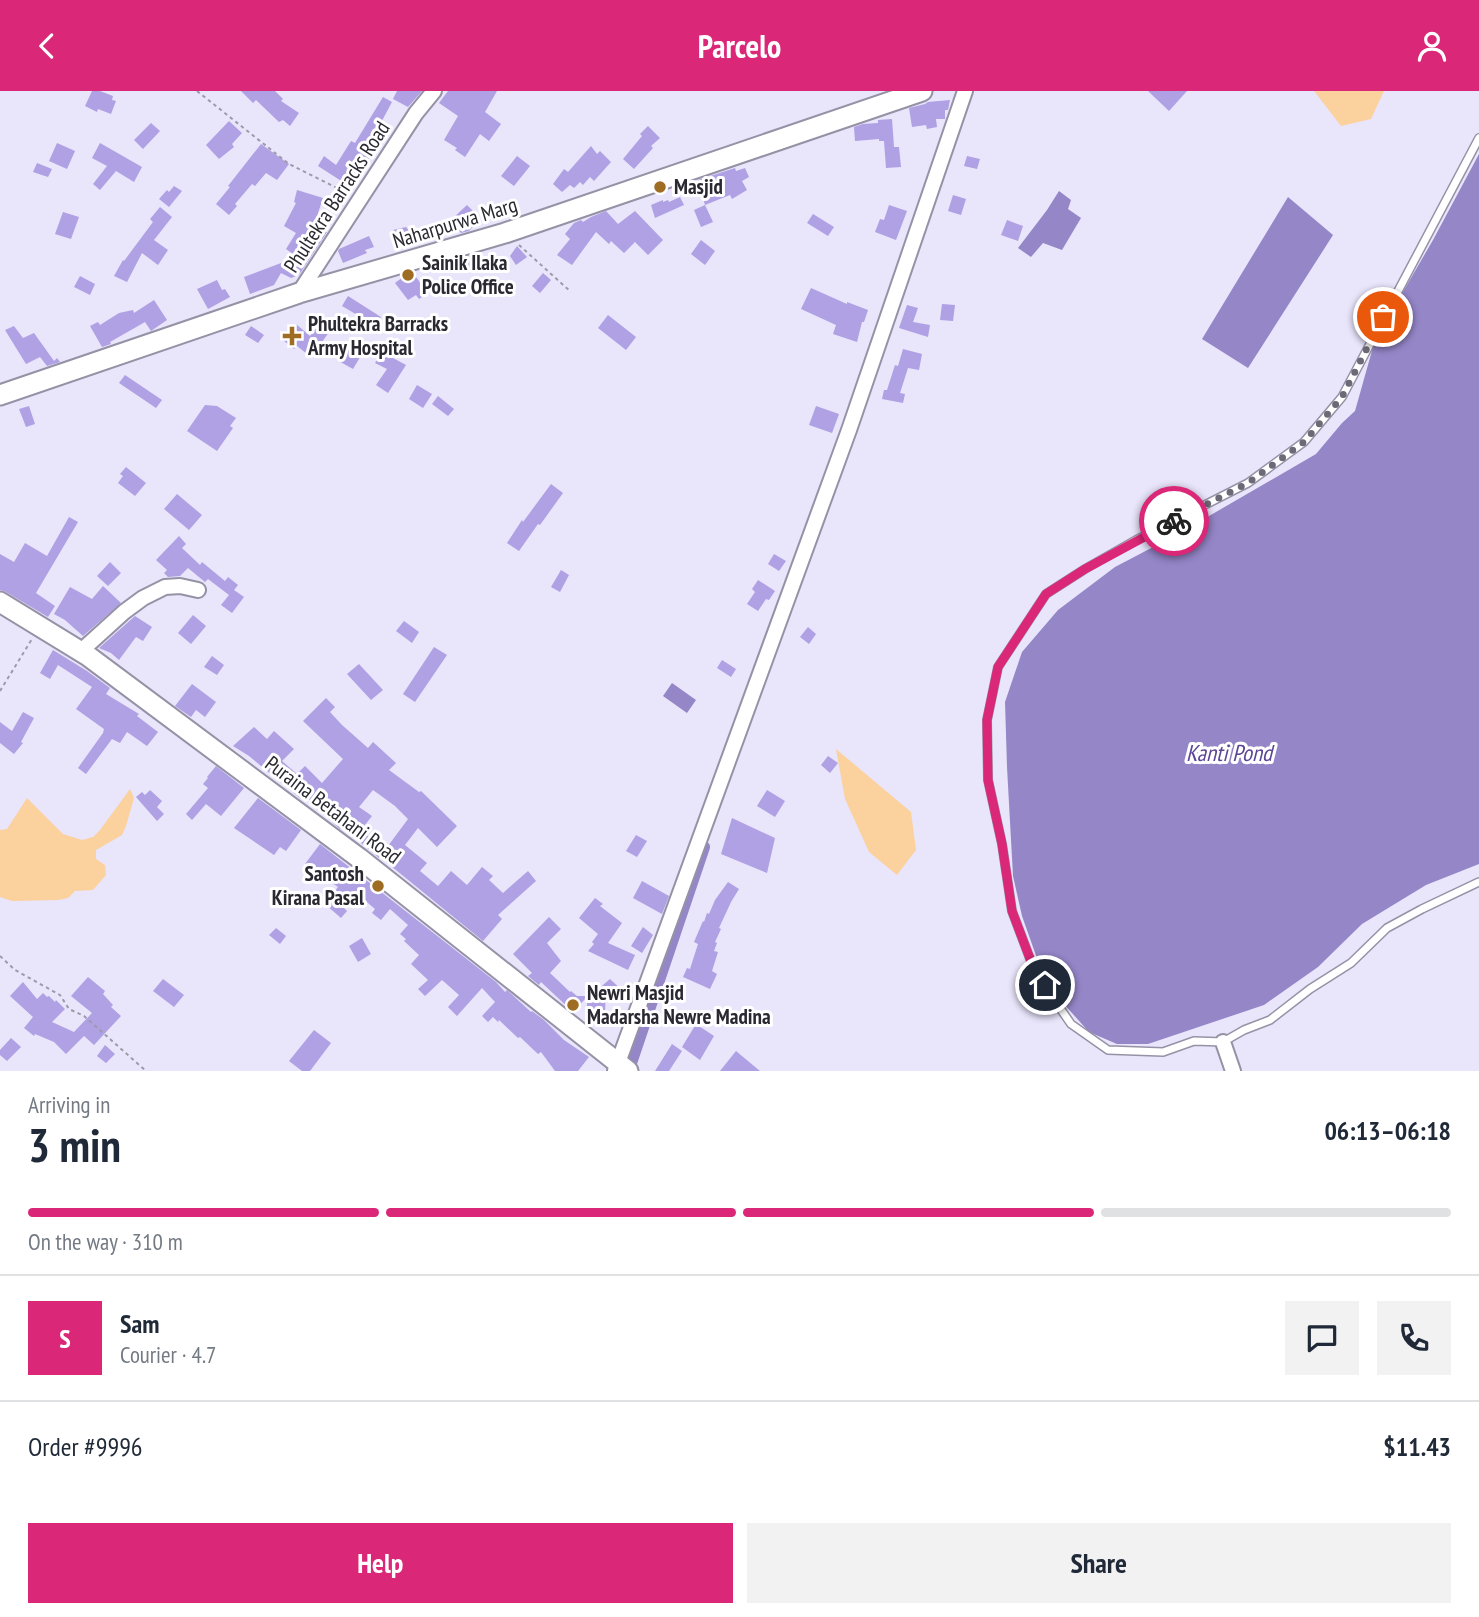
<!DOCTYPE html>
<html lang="en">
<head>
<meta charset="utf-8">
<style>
	body { margin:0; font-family:"PT Sans Narrow",sans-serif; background:#f2f2f3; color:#1f2937; height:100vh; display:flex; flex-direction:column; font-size:26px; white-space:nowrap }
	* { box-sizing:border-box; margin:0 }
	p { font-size:23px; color:#747a83 }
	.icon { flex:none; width:38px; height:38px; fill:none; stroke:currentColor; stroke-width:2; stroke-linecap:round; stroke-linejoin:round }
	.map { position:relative; height:980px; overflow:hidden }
	.sheet { display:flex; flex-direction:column; background:#fff; flex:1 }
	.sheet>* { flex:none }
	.pin { position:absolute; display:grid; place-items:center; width:60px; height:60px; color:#fff; margin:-30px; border:4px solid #fff; border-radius:50%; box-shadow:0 2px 7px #0007 }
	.courier { position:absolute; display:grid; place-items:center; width:70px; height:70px; margin:-35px; border:5px solid #db2777; border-radius:50%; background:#fff; color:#222; box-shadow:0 2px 9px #0007 }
	.overview em { font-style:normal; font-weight:700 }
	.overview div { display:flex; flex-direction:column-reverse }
	.overview { display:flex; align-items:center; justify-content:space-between; height:119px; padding:0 28px }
	h1 { font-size:46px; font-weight:700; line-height:52px }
	.bar { display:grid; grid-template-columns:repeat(4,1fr); gap:10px 7px; align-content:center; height:84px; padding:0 28px }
	.bar i { height:9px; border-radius:5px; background:#e0e1e3 }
	.bar .current { background:#db2777 }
	.bar p { grid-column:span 4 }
	.line { display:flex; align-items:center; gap:18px; padding:0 28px; border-top:2px solid #e0e1e3 }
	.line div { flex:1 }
	.round { display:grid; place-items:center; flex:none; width:74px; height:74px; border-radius:0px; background:#f2f2f3 }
	.primary-button { display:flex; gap:14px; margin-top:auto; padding:14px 28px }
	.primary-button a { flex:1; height:80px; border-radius:0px; background:#db2777; color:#fff; font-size:28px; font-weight:700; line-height:80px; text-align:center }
	.primary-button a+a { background:#f2f2f3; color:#1f2937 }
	header { display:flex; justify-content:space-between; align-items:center; height:91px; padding:0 28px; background:#db2777; color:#fff; font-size:32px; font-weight:700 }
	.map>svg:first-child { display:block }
</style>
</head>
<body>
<header><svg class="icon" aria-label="back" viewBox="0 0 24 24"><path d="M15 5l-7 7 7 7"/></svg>Parcelo<svg class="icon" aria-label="person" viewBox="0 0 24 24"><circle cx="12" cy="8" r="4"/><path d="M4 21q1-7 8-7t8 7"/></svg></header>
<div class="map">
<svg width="1479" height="980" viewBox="0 0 1479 980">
	<rect width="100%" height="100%" fill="#e9e5fb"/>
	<path fill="#fbd19d" d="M1314 0H1384L1371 28 1341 35Z
		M836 658 911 721 916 759 897 784 869 761 845 708Z
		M130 698 134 707 126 735 122 744 96 759V768L105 774 106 784 93 799 75 800 68 807 58 809 12 810 0 806V739L7 738 27 707 63 743 82 749 93 746 100 739Z"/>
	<path fill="#9586c8" d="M1479 63V773L1426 794 1362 833 1318 876 1264 914 1148 953H1117L1089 941 1063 912 1039 873 1022 825 1013 785 1007 676 1005 611 1022 561 1058 519 1115 476 1178 443 1316 363 1342 332 1355 320 1375 249 1433 149Z
		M1059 100 1071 109 1068 118 1081 127 1062 159 1043 152 1031 166 1018 157 1047 119Z
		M1288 106 1333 144 1248 277 1202 248Z
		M672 592 696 609 687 622 663 605Z"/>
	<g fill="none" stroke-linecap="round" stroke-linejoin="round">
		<path stroke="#9586c8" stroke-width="12" d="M629 978 704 756"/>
	</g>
	<path fill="#b0a0e4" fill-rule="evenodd" d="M92 0H100L113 5 112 9 116 10 111 23 98 18 97 21 85 15Z
		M241 0H275L283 8 281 10 299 22 290 35 283 29 279 31 256 9 253 12Z
		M397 0H422L408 16 393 8Z
		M448 0H497L485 21 501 33 489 50 480 43 465 66 455 59 457 57 444 49 458 25 439 12Z
		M1148 0H1187L1169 20Z
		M383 6 392 11 377 39 385 44 376 59 374 58 362 82 359 80 349 95 318 75 324 65 336 74 351 50 355 52Z
		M950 9 948 19H945V28H936L937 36 927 38 926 34 912 36 909 17 925 13 928 11Z
		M892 28 894 56H899L901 76 886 77 884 50H879V48L855 50 854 36 863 33 878 32V29Z
		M229 30 242 42 232 53 234 56 219 68 206 54Z
		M151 32 160 40 143 58 134 49Z
		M648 35 660 47 651 55 653 57 634 78 623 68 642 45 640 43Z
		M57 52 75 60 67 78 49 70Z
		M100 52 142 76 134 91 116 80 100 99 93 93 107 75 92 67Z
		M261 53 289 73 277 89 266 82 255 95 252 93 235 113 237 115 229 124 216 113 230 96 228 95Z
		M591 55 597 63 600 60 611 71 594 90 590 86 583 94 580 91 574 97 570 94 562 101 553 93 564 78 568 81Z
		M517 65 530 75 514 95 501 85Z
		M967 65 980 68 977 78 964 75Z
		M37 72 52 78 48 86 33 81Z
		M735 77 736 80 745 77 749 86 742 90 747 99 732 108 730 104 705 114 698 89Z
		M174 95 182 100 169 116 159 108 167 99 169 101Z
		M297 99 323 107 315 131 317 132 316 135 327 141 299 184 291 187 281 182 274 194 250 203 244 186 297 166 286 158 296 142 284 135 296 112 294 111Z
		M953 104 966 108 961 124 948 120Z
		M680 106 684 114 655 127 651 114 663 109V111L668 109 669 111Z
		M467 114 474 121 465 128 473 136 469 140 461 142 450 130Z
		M705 114 713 131 701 136 694 119Z
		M889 114 907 120 896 149 875 141 880 128 884 129Z
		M160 116 172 126 154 149 168 159 158 174 142 162 127 191 114 185 123 169 124 170 153 131 150 128Z
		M606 120 618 133 635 120 663 149 648 164 635 151 624 162 611 150 609 153 596 141 572 174 557 164 570 148 565 143 574 132 581 129 583 131 591 126Z
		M63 121 79 126 71 148 55 143Z
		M813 123 834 136 828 145 807 132Z
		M1007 129 1023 135 1018 150 1001 144Z
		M406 136 414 146 397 151 393 139Z
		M369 145 374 156 365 159 367 162 343 172 338 160 339 158Z
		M701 149 715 160 705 174 691 163Z
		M517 155 527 166 516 174 510 165Z
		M470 165V178H449V171Z
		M413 182 428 202 419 208 416 204 408 209 395 192 403 186 402 185Z
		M543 182 551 189 540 202 532 195Z
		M80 185 95 193 90 204 74 196Z
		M217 189 222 199 225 198 230 206 208 218 197 198Z
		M811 197 847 213V211L868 219 864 231H862L857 251 833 243 836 234 801 218Z
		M348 205 381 226 376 235 342 215Z
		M154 209 167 229 151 240 145 231 110 251 111 253 102 256 90 235 98 231 100 234 119 222 133 219 134 222Z
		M942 213 955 214 953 230 940 229Z
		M907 214 918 217 913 231 930 234 928 246 899 237Z
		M608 224 636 246 626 259 598 237Z
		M325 226 335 233 311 266 297 255 294 258 283 249 296 233 310 245Z
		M14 235 23 247 34 242 54 270 57 267 60 271 47 275 40 266 26 273 5 239Z
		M251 235 264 244 258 252 245 244Z
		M347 253 362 263 353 278 337 269Z
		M903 258 922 263 919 279 908 277 900 302 905 303 903 312 882 308 884 299H887L895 274 898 275Z
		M382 261 406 274 388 302 376 294 387 278 375 272Z
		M125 284 162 309 156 317 119 292Z
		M417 294 432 303 423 317 409 308Z
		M438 305 454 318 448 325 432 313Z
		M205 314 217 315 236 327 230 335 233 337 217 360 187 340Z
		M29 315 35 333 26 336 19 318Z
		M816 315 839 323 832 342 809 334Z
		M126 376 146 392 135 405 118 392 123 385 120 383Z
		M551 393 563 402 540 434 538 433 519 460 507 452 522 429 523 431Z
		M177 403 202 424 189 439 164 418Z
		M69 426 78 431 36 502 55 515 48 526 6 501 0 499V463L14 471 25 452 47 465Z
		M179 445 186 453 182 457 200 474 202 471 225 490 228 486 238 494 234 499 244 506 232 522 221 514 229 504 208 488 205 491 188 477 180 485 168 486 164 482 167 479 156 469Z
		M774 463 786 470 779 480 768 473Z
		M110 471 121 482 108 495 97 485Z
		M561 479 569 484 560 501 551 496Z
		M758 489 775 500 769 509 766 508 758 520 747 513 755 501 752 498Z
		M103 495 121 512 83 545 65 529 54 523 70 496 92 508Z
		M193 524 206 535 191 553 178 542Z
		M135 525 152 536 143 550 136 546 119 569 111 562 99 557Z
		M404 530 419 541 412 552 396 540Z
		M808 536 816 543 809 553 800 546Z
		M434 556 447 564 415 611 403 603Z
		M53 559 87 580 110 597 106 603 139 623 137 625 158 641 147 655 127 641 120 652 112 648 86 683 78 677 103 642 104 638 76 618 92 596 58 574 50 588 40 582Z
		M212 565 224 574 217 584 204 576Z
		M722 569 736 578 731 586 717 577Z
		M359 573 383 599 371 609 347 583Z
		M192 593 216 611 205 626 196 619 191 626 175 615Z
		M326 607 335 616 330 621 342 634 368 657 373 651 396 672 389 679 419 701 421 700 457 735 437 756 418 737 405 754 427 772 420 780 438 795 451 780 467 794 482 776 493 785 489 789 503 802 528 780 536 790 498 824 502 828 483 850 380 766 383 762 379 767 342 736 340 738 332 731 305 705 301 708 249 665 233 655 254 636 267 648 274 640 294 658 282 670 297 683 305 675 322 692 343 668 303 630ZM373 699 395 715 408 728 385 759 361 739 372 725 359 716Z
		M23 621 34 627 21 651 23 652 14 663 0 652V631L12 640Z
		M828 665 838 672 830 682 821 674Z
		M216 675 244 697 221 725 206 713 192 729 186 723 208 697 203 693 208 687 207 686Z
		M150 699 162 710 157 716 164 723 157 730 136 706 142 701 145 704Z
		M767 699 785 710 775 726 757 715Z
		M258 707 301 739 286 760 280 756 274 764 234 737Z
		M732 727 775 747 767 782 721 763Z
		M636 744 647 750 637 766 626 760Z
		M320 753 496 891 505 901 507 899 531 921 532 920 544 929 564 949 589 966 578 980H555L541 961 538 963 520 946 518 947 499 929 498 931 493 926 488 931 482 925 495 911 482 897 457 925 448 916 459 904 442 889 425 905 418 898 428 889 411 873 419 864 404 850 406 848 400 843 408 834 390 818 381 829 372 822 375 818 355 801 343 816 347 820 341 827 326 814 330 810 328 809 338 796 305 773Z
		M642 790 669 805 662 823 633 807Z
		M728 791 739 798 731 811 719 837 721 838 715 851 717 852 714 860 718 861 712 880 717 883 710 898 683 886 687 877 690 878 698 853 694 851 703 830 704 831 707 822 709 823 715 809Z
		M595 807 603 813 600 815 622 832 608 852 635 864 628 879 588 860 594 853 592 851 598 843 579 827Z
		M549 826 561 838 547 852 561 870 550 882 570 901 571 900 577 905H590L610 888 624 901 618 907 606 896 605 923H587V906L573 921 541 891 539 894 528 885 532 882 513 863Z
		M643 836 653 844 642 862 631 855Z
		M276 837 286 845 280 853 269 844Z
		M362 847 371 863 358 871 349 855Z
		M88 886 105 900 103 903 113 914 111 916 121 925 94 954 84 945 66 963 54 951 35 943 34 945 24 937 33 926 10 905 23 891 37 908 43 902 47 906 49 905 55 911 56 909 65 918 52 931 74 941 92 922 71 905Z
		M163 888 184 904 174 916 153 900Z
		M696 933 714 945 700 969 682 956Z
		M314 939 331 952 310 980H302L289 970Z
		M11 947 21 956 7 970 0 964V959Z
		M672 953 682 960 669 980H655Z
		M105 954 115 963 106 972 97 965Z
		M736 960 760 980H720Z"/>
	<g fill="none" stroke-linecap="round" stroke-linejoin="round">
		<g stroke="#9692a6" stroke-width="10">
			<path id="lane" d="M1479 47 1342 306 1304 351 1248 392 1136 449 1085 478 1046 503 998 576 987 629 988 689 1002 753 1012 820 1035 881 1071 933 1108 959 1163 961 1194 950 1223 951 1244 939 1270 929 1310 898 1351 872 1387 837 1422 818 1479 791"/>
		</g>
		<g stroke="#9692a6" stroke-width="18">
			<path id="street" d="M299 202 416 22 434 0
				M81 560 124 521 143 507 165 496 180 495 198 499
				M1223 951 1233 980
				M615 980 849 339 965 0"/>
		</g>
		<g stroke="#9692a6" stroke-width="23">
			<path id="secondary" d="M0 304 299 202 505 142 922 0
				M0 511 88 565 359 767 628 980"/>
		</g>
		<path stroke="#9d9aaa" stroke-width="2" stroke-dasharray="3.5 3.5" stroke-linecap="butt" d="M197 0 289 73 347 102
			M519 154 571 201
			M0 600 32 548
			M0 865 15 879 60 904 69 918 84 925 146 980"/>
		<use href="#lane" stroke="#fff" stroke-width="7"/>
		<use href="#street" stroke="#fff" stroke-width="14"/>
		<use href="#secondary" stroke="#fff" stroke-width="19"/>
	</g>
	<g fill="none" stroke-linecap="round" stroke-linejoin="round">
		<path stroke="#6d6a77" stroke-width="7" stroke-dasharray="0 12.6" d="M1174 430 1248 392 1304 351 1342 306 1383 226"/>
		<path stroke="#db2777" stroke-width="9" d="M1045 894 1035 881 1012 820 1002 753 988 689 987 629 998 576 1046 503 1085 478 1174 430"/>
	</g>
	<g fill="#9e6c22" stroke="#fff" stroke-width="2.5">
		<circle cx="660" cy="96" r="7"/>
		<circle cx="408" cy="184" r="7"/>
		<path d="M288.5 234.5h7v7h7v7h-7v7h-7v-7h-7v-7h7z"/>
		<circle cx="378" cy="795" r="7"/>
		<circle cx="573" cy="914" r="7"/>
	</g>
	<g text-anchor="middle" stroke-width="6" stroke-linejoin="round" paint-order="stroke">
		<g font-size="21" font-weight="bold" fill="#2a2830" stroke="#fff" text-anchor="start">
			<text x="674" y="103">Masjid</text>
			<text x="422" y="179">Sainik Ilaka<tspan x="422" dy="24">Police Office</tspan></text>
			<text x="308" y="240">Phultekra Barracks<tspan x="308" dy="24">Army Hospital</tspan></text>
			<text x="364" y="790" text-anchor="end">Santosh<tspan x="364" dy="24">Kirana Pasal</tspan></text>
			<text x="587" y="909">Newri Masjid<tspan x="587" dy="24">Madarsha Newre Madina</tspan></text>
		</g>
		<g font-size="21" fill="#2a2830" stroke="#fff">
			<text transform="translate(337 106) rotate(-57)" y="7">Phultekra Barracks Road</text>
			<text transform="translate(455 132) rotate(-17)" y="7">Naharpurwa Marg</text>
			<text transform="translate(333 719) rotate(37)" y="7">Puraina Betahani Road</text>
		</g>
		<g font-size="23" font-style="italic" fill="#5d4697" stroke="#fff">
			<text x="1229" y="670">Kanti Pond</text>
		</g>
	</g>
</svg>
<div class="pin" style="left:1383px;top:226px;background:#ea580c"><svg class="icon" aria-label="bag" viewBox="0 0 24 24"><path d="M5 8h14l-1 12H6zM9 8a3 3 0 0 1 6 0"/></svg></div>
<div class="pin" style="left:1045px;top:894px;background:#1f2937"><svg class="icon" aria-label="home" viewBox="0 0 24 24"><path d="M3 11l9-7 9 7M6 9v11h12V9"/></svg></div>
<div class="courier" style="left:1174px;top:430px"><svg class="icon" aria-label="bike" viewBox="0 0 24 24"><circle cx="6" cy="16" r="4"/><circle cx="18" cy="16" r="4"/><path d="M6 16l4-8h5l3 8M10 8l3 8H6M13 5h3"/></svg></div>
</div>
<section class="sheet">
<div class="overview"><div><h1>3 min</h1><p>Arriving in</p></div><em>06:13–06:18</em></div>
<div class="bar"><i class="current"></i><i class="current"></i><i class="current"></i><i></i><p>On the way · 310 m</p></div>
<div class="line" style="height:126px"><b class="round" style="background:#db2777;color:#fff">S</b><div><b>Sam</b><p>Courier · 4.7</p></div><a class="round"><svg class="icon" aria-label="chat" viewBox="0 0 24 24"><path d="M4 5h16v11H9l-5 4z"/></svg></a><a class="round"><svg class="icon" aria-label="phone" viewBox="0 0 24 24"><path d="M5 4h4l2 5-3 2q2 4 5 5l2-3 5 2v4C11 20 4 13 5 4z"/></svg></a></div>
<div class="line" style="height:91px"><div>Order #9996</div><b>$11.43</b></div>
<div class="primary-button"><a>Help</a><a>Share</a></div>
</section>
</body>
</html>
